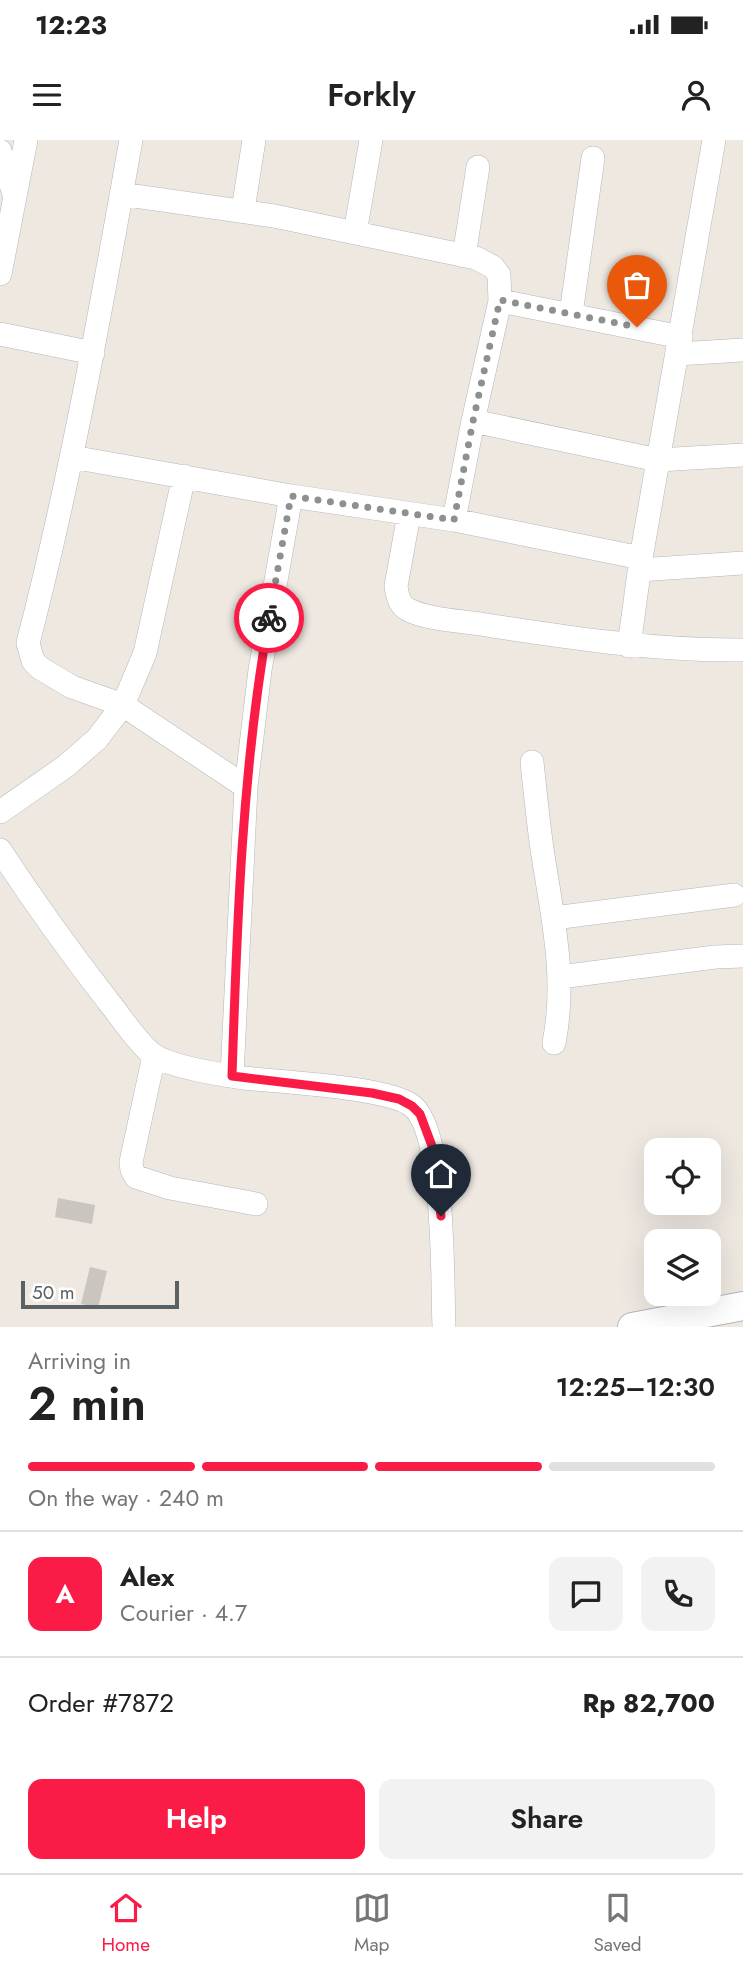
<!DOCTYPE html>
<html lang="en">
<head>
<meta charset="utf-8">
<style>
	body { margin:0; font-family:Jost,sans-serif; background:#f2f2f2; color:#222; height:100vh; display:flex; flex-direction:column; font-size:26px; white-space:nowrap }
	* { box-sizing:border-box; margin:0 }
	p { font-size:23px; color:#767676 }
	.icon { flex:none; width:38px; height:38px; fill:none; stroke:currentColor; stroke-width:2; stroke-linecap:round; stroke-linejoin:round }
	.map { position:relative; height:1187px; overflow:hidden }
	.drawer { display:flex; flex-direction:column; background:#fff; flex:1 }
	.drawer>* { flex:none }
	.buttons { position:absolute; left:644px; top:998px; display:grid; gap:14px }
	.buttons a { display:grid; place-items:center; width:77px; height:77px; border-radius:14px; background:#fff; box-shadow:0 7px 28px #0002; font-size:35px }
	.scale { position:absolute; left:21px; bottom:18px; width:158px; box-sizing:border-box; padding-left:7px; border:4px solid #5a6164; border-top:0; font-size:19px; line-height:24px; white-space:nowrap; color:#5a6164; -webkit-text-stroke:5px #fff; paint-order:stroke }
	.pin { position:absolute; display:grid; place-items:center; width:60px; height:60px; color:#fff; margin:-72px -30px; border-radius:50% 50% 50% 0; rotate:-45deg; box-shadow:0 0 7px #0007 }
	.pin .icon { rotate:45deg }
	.courier { position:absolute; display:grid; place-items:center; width:70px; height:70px; margin:-35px; border:5px solid #fa1c46; border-radius:50%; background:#fff; color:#222; box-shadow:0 2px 9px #0007 }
	.overview em { font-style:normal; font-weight:600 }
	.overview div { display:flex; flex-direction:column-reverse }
	.overview { display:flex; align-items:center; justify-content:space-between; height:119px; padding:0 28px }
	h1 { font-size:46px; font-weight:600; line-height:52px }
	.bar { display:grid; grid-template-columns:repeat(4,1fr); gap:10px 7px; align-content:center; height:84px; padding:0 28px }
	.bar i { height:9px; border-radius:5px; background:#e0e0e0 }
	.bar .on { background:#fa1c46 }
	.bar p { grid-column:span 4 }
	.line { display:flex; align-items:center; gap:18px; padding:0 28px; border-top:2px solid #e0e0e0 }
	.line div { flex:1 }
	.round { display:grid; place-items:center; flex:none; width:74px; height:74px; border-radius:14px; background:#f2f2f2 }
	.cta { display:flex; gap:14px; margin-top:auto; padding:14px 28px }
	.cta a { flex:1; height:80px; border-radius:14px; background:#fa1c46; color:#fff; font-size:28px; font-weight:600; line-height:80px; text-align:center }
	.cta a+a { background:#f2f2f2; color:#222 }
	.status { display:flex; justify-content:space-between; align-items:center; height:49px; padding:0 35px; background:#fff; direction:ltr }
	.status svg { height:19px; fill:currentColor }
	header { display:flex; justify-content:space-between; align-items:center; height:91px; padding:0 28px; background:#fff; font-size:32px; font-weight:600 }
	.dock { display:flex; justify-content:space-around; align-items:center; height:98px; border-top:2px solid #e0e0e0; background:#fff; font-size:19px; color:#767676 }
	.dock a { display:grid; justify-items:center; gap:4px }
	.dock .on { color:#fa1c46 }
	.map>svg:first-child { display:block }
</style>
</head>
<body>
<div class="status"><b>12:23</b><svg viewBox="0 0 49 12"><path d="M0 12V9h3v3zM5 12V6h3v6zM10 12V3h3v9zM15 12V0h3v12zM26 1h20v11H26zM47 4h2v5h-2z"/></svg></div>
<header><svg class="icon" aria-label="menu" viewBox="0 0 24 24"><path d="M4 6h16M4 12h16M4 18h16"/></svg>Forkly<svg class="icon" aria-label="person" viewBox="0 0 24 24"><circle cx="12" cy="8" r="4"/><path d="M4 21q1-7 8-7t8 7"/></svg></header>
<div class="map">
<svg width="743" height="1187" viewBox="0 0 743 1187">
	<rect width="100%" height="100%" fill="#eee8e1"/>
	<path fill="#cbc5c0" d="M58 1058 95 1065 92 1084 55 1077Z
		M90 1127 107 1131 98 1168 81 1164Z"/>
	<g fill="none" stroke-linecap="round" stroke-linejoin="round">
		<g stroke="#b2b7ba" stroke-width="24">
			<path id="minor" d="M131 0C101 169 71 337 28 503L33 521 40 528 72 547 123 565 246 647
				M0 11 14 54
				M121 54 274 76 476 118 493 127 499 135 500 161 473 281 454 380
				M243 70 254 0
				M355 93 371 0
				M464 116 478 27
				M0 134 26 0
				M500 161 681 197
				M571 174 593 18
				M0 194 93 213
				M677 214 743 210
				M473 281 658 320 743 315
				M72 317 291 356 454 380 641 418
				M409 374 396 446C397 455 399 465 407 469 426 480 465 481 486 485 572 498 656 511 743 510
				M639 430 743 423
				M629 506 641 418 714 0
				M532 622C535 651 538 680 542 709 552 775 567 836 554 903
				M0 672 66 626 97 599 123 565 145 513 184 336
				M0 710C34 762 70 812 108 861 122 878 135 900 152 914 169 927 223 935 244 938 280 942 386 947 411 965 446 990 442 1143 444 1187
				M554 778 734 755
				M560 837 715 817 743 816
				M154 916 131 1022 132 1030 136 1037 170 1048 256 1064
				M232 936 246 647 260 530 291 356"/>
		</g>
		<g stroke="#b2b7ba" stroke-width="30">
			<path id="tertiary" d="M632 1187 743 1166"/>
		</g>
		<use href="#minor" stroke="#fff" stroke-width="23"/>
		<use href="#tertiary" stroke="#fff" stroke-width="28"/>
	</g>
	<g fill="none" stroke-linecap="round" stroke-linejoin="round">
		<path stroke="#8e9090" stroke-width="7" stroke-dasharray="0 12.6" d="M269 478 291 356 454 380 473 281 500 160 637 187"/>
		<path stroke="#fa1c46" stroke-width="9" d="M269 478C242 629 237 783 232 936L372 953 399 959 412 966 420 974 432 1006 441 1076"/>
	</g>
</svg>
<div class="buttons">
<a><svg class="icon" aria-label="locate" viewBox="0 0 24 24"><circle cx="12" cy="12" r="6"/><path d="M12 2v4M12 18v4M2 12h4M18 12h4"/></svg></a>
<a><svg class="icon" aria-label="layers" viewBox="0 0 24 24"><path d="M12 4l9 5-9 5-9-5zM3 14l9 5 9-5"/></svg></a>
</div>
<div class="scale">50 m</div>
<div class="pin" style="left:637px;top:187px;background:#ea580c"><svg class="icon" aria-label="bag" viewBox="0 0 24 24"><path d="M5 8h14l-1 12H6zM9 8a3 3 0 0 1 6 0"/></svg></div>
<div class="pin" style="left:441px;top:1076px;background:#1f2937"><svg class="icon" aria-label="home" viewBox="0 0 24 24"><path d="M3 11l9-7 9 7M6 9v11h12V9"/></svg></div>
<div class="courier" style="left:269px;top:478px"><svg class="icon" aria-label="bike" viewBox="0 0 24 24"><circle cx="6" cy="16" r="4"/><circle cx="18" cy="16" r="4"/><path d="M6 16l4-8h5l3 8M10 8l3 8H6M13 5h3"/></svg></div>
</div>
<section class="drawer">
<div class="overview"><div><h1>2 min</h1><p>Arriving in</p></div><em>12:25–12:30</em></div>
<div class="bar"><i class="on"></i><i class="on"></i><i class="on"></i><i></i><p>On the way · 240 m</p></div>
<div class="line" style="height:126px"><b class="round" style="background:#fa1c46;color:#fff">A</b><div><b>Alex</b><p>Courier · 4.7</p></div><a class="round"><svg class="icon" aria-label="chat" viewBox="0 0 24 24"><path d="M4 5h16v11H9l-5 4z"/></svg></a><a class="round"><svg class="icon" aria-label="phone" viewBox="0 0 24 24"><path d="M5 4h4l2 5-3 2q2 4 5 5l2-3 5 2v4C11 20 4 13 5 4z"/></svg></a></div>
<div class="line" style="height:91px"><div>Order #7872</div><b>Rp 82,700</b></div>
<div class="cta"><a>Help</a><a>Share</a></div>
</section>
<nav class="dock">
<a class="on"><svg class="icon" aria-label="home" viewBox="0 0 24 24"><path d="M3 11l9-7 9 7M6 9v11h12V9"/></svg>Home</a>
<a><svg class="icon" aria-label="map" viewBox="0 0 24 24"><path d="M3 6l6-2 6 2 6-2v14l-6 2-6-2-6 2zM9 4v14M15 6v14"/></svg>Map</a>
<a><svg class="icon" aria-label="saved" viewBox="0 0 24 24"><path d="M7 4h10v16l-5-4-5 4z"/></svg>Saved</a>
</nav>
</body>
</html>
